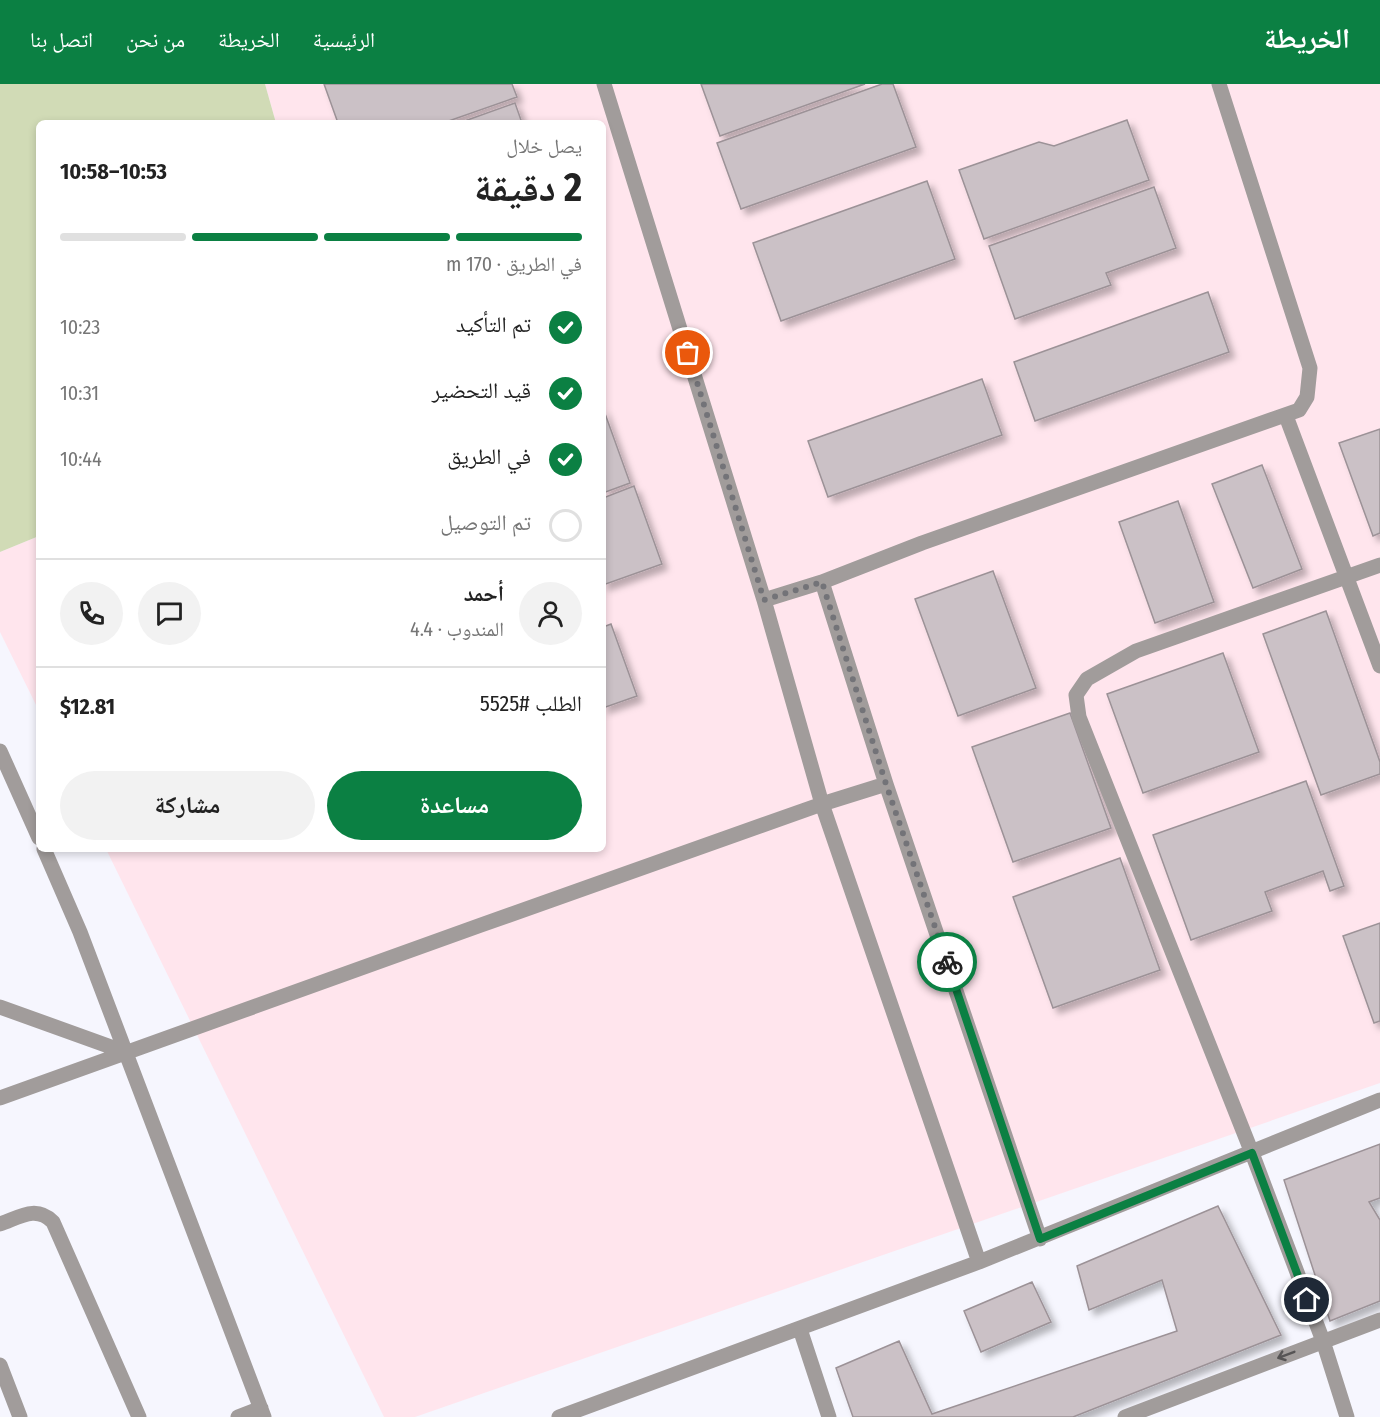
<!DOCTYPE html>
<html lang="ar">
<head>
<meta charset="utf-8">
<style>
	body { margin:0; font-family:"Fira Sans Condensed","Noto Naskh Arabic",sans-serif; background:#f2f2f2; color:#222; direction:rtl; height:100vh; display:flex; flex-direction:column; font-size:22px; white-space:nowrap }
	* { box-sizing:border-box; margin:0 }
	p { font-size:20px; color:#767676 }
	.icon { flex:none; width:33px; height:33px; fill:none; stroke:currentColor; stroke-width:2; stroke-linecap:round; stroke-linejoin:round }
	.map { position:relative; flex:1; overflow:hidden; direction:ltr }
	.details { position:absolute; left:36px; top:36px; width:570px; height:732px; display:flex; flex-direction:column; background:#fff; border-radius:9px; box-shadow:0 3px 9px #0003; direction:rtl }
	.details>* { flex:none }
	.pin { position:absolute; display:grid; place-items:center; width:51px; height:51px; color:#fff; margin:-26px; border:3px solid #fff; border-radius:50%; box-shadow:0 2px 6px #0007 }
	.courier { position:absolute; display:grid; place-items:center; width:60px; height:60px; margin:-30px; border:4px solid #0b8043; border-radius:50%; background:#fff; color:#222; box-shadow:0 2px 8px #0007 }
	.head em { font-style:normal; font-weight:700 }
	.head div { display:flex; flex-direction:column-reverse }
	.head { display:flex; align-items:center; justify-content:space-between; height:102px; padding:0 24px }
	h1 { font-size:39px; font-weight:700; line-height:45px }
	.bar { display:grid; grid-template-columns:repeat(4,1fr); gap:9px 6px; align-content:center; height:72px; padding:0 24px }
	.bar i { height:8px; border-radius:4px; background:#e0e0e0 }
	.bar .on { background:#0b8043 }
	.bar p { grid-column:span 4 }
	.line { display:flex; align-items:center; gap:15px; padding:0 24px; border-top:2px solid #e0e0e0 }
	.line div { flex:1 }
	.round { display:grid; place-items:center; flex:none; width:63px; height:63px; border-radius:32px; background:#f2f2f2 }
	ol { padding:0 24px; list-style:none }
	li { display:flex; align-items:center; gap:18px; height:66px }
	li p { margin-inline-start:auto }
	li .icon { padding:6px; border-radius:50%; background:#0b8043; color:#fff; stroke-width:4 }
	li:last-child { color:#767676 }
	li i { width:33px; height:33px; border:3px solid #e0e0e0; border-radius:50% }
	.cta { display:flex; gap:12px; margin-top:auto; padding:12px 24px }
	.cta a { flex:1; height:69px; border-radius:36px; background:#0b8043; color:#fff; font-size:24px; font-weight:700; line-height:69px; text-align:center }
	.cta a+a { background:#f2f2f2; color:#222 }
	header { display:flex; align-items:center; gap:36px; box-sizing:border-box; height:84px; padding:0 30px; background:#0b8043; color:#fff }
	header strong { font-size:28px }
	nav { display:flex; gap:33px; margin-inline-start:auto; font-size:21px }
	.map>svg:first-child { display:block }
</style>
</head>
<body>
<header>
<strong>الخريطة</strong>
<nav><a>الرئيسية</a><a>الخريطة</a><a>من نحن</a><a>اتصل بنا</a></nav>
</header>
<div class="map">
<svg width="1380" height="1333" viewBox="0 0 1380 1333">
	<defs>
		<filter id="shadow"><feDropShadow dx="5.5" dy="5.5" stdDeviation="3" flood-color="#0004"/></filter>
	</defs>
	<rect width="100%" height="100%" fill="#f6f6fe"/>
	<path fill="#ffe5ed" d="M265 0H1380V999L415 1333H384L106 765H603V39H276Z
		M39 452V627L0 548V468Z"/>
	<path fill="#d1dbb6" d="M0 0H265L276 39H39V452L0 468Z"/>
	<path fill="#cbc1c6" stroke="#9c9297" stroke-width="1.5" filter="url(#shadow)" d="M324 0H512L517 13 443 39H338Z
		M701 0H865L720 52Z
		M882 0H893L916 63 741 125 717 59Z
		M515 19 522 39H459Z
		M1127 36 1149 96 984 155 959 86 1039 58 1054 62Z
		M927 97 955 175 781 237 753 159Z
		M1154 103 1176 164 1106 189 1111 201 1015 235 989 162Z
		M1208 208 1229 268 1035 337 1014 278Z
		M982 295 1002 351 828 413 808 357Z
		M603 324 630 399 603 409Z
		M1380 345V449L1373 452 1339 359Z
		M1262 381 1302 485 1253 504 1212 400Z
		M634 402 662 480 603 501V414Z
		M1178 417 1214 518 1155 539 1119 438Z
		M993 487 1036 604 958 632 915 515Z
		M1326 527 1380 678V690L1321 711 1263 550Z
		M611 540 637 612 603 624V543Z
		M1223 569 1259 668 1143 709 1107 610Z
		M1070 629 1111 744 1013 778 972 663Z
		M1306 697 1344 802 1330 807 1323 787 1265 808 1272 827 1191 856 1153 751Z
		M1120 774 1160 886 1053 924 1013 813Z
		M1380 839V937L1374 939 1343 852Z
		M1380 1060V1114L1369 1118 1380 1136V1217L1330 1237 1284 1096Z
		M1218 1122 1281 1251 1073 1333H853L836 1284 899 1257 932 1330 1177 1247 1162 1196 1089 1226 1077 1182Z
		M1032 1198 1051 1238 981 1268 964 1227Z"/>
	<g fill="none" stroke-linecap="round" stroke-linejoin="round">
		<path stroke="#a19c9b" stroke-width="15" d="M604 0 764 516 822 720 979 1178
			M1286 332 1380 582
			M822 498 886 700 1040 1155
			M764 516 822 498 922 459 1299 326 1307 313 1310 284 1219 0
			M0 667 39 754
			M44 765 80 848 264 1333
			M0 923 125 968
			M0 1014 481 841 822 720 886 700
			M0 1140C20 1133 36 1121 53 1138L139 1333
			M800 1245 829 1333
			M0 1281 20 1333
			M238 1333 261 1324
			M559 1333 979 1178 1380 1016
			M1125 1333 1380 1236
			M1347 1333 1323 1257 1252 1069 1079 633 1076 611 1087 595 1136 567 1380 481"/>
	</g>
	<defs><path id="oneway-shaft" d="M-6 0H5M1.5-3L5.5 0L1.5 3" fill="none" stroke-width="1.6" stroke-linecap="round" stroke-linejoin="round" transform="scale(1.5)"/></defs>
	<use stroke="#565455" href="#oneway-shaft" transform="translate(1286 1271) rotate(159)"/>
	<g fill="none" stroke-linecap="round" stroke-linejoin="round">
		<path stroke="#737378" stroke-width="6" stroke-dasharray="0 10.8" d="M688 269 764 516 822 498 886 700 947 878"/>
		<path stroke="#0b8043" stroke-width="8" d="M947 878 1040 1155 1252 1069 1307 1216"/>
	</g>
</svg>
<div class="pin" style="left:688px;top:269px;background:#ea580c"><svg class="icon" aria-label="bag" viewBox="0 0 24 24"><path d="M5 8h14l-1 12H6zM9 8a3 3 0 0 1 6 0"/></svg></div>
<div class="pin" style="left:1307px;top:1216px;background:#1f2937"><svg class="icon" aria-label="home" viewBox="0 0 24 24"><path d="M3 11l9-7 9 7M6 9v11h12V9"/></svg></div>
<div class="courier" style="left:947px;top:878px"><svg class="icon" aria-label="bike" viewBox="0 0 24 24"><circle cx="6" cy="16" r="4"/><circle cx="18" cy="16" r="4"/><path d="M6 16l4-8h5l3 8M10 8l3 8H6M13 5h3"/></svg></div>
<section class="details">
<div class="head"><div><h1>2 دقيقة</h1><p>يصل خلال</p></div><em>10:53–10:58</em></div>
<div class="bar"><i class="on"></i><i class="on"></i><i class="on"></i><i></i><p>في الطريق · 170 m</p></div>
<ol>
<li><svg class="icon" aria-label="check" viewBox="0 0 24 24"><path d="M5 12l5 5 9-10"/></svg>تم التأكيد<p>10:23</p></li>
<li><svg class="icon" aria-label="check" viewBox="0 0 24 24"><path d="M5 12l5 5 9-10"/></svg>قيد التحضير<p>10:31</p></li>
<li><svg class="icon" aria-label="check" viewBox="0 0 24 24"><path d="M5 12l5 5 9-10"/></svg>في الطريق<p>10:44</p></li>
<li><i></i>تم التوصيل</li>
</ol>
<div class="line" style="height:108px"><a class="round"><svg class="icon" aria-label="person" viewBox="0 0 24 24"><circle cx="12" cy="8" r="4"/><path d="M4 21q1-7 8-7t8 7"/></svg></a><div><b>أحمد</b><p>المندوب · 4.4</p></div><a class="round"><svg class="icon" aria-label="chat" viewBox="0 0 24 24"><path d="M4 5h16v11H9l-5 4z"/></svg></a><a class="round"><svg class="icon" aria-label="phone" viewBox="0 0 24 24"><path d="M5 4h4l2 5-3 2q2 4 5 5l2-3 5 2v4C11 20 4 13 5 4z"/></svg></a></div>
<div class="line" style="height:78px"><div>الطلب #5525</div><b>$12.81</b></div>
<div class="cta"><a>مساعدة</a><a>مشاركة</a></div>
</section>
</div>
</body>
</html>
